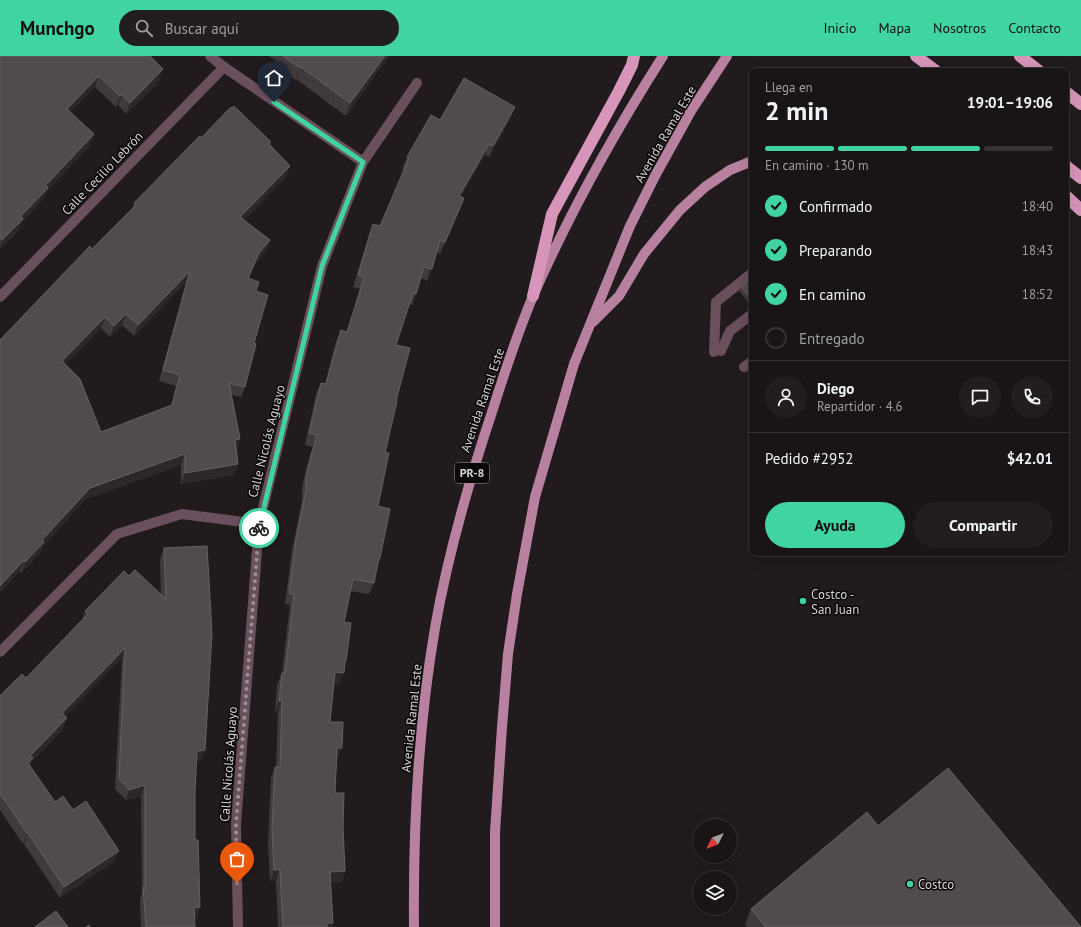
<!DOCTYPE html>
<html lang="es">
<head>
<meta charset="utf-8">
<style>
	body { margin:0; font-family:"PT Sans",sans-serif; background:#221d1f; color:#f1f3f6; height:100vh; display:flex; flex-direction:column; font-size:15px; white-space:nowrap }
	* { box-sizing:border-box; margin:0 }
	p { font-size:13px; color:#9f9ea1 }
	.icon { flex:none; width:22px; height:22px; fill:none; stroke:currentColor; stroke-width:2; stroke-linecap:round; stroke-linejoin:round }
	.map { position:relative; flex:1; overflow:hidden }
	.panel { position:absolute; left:749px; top:12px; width:320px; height:488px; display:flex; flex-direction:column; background:#191416; border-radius:8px; box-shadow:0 4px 16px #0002,0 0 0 1px #373335 }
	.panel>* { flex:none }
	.needle { width:26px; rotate:228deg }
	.fabs { position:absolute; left:693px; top:763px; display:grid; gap:8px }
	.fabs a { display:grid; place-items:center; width:44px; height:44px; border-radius:50%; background:#191416; box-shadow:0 4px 16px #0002,0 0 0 1px #373335; font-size:20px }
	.pin { position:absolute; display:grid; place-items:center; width:34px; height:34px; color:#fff; margin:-41px -17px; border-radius:50% 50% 50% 0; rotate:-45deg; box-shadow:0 0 4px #0007 }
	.pin .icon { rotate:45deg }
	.courier { position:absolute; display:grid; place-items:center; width:40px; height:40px; margin:-20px; border:3px solid #40d4a1; border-radius:50%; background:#fff; color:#222; box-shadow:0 1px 5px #0007 }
	.summary em { font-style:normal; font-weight:700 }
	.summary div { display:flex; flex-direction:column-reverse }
	.summary { display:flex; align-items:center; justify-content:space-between; height:68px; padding:0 16px }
	h1 { font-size:26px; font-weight:700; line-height:30px }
	.bar { display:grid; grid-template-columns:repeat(4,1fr); gap:6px 4px; align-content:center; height:48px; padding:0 16px }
	.bar i { height:5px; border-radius:3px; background:#373335 }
	.bar .active { background:#40d4a1 }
	.bar p { grid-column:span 4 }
	.line { display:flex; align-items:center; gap:10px; padding:0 16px; border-top:1px solid #373335 }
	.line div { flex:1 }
	.round { display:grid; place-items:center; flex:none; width:42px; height:42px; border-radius:21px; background:#221d1f }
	ol { padding:0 16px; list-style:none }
	li { display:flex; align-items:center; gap:12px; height:44px }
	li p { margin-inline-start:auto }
	li .icon { padding:4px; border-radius:50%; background:#40d4a1; color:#111; stroke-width:4 }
	li:last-child { color:#9f9ea1 }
	li i { width:22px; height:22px; border:2px solid #373335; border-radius:50% }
	.primary-button { display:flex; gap:8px; margin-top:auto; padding:8px 16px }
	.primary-button a { flex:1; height:46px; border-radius:24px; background:#40d4a1; color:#111; font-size:16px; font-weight:700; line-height:46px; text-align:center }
	.primary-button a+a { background:#221d1f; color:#f1f3f6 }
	header { display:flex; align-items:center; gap:24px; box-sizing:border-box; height:56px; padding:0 20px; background:#40d4a1; color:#111 }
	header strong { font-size:19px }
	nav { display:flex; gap:22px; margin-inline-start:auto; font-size:14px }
	.search { width:280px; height:36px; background:#221d1f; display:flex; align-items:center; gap:10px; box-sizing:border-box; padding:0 14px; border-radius:22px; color:#9f9ea1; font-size:15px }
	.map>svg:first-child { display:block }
</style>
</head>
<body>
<header>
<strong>Munchgo</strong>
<div class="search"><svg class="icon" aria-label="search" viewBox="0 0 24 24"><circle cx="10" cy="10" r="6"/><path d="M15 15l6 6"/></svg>Buscar aquí</div>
<nav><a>Inicio</a><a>Mapa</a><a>Nosotros</a><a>Contacto</a></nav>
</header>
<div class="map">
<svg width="1081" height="871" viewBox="0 0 1081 871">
	<rect width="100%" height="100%" fill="#211b1e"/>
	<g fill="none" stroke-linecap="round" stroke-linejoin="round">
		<path stroke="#6a4f5d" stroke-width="10" d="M210 0 224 11 363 106
			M0 241 224 11
			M721 295 730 275 752 258
			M714 296 716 246 752 217
			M744 311 752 305
			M0 596 117 478 182 458 259 468
			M238 871 236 768 259 468 322 210 363 106 417 27"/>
		<path stroke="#b8819f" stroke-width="10" d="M593 266 619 240 644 198 680 154 705 131 730 114 752 105
			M414 871C413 771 418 671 435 572 448 497 469 425 493 353 505 315 518 276 533 240 570 156 614 77 663 0
			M495 871V776L502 671 508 598 517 538 535 441 574 308 630 170 655 120 691 55 727 0"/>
		<path stroke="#d795b9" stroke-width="12" d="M916 0 936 15
			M1020 0 1039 15
			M1066 36 1081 48
			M1066 110 1081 122
			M1066 140 1081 154
			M533 240 552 158 619 35 632 9 634 0"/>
	</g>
	<path fill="#413a3d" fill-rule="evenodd" d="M0 0 160 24 126 58 118 49 116 51 95 31 70 56 90 89 48 134 44 142 22 166 19 174 0 193Z
		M269 0H389L346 60 296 23 295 24 277 11 279 7Z
		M511 62 489 101 485 99 461 140 460 153 440 198 437 196 427 225 421 222 412 249 409 248 396 289V345L385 397 378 450 380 502 377 510 374 527 369 538 350 535 344 566 346 605 340 628H334L330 666 338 703H337L335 737 343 770 345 815 341 827H330L332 871H278L276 825H270L268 785 271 722 275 711H276L278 657 275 656 277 629 282 617 290 549 285 548 292 494 302 445V432L306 414 313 391 305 389 316 338 321 327 325 328 336 285 341 274 347 276 360 233 353 231 369 179 373 168 380 170 404 114 402 113 407 101 440 64Z
		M202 81 270 89 290 110 286 121 244 164 270 184 266 195 255 208 249 223 256 235 254 287 245 331 241 341 232 339 240 383 236 393 238 408 234 419 181 428V409L86 443 43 490 40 497 21 517 20 515 0 536 92 193 132 153 134 147ZM186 226 159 325 176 330 171 350 101 376 65 308 101 272 110 281 122 269 134 280Z
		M752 222V251L739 235 741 231Z
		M164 492 201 704 196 705 195 736V784L200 851 197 862H195V871H141L140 842 142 836 141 740 126 744 115 733 122 602 65 660 63 673 32 705 30 710 55 746 73 754 115 805 60 842 24 788H23L0 754V640L26 622 82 564 85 555 129 520 161 539 160 503Z
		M878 770 1081 871H747L745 869 751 853Z"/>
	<path fill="#2e272a" d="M385 0H389L346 60 350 47Z
		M301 11 296 23 295 24 300 12Z
		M163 13 160 24 126 58 130 47Z
		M99 20 95 31 63 63 67 53Z
		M122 39 118 49 116 51 120 40Z
		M515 51 511 62 489 101 493 90Z
		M94 78 90 89 48 134 44 142 22 166 19 174 0 193V191L2 184 46 129Z
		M489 88 485 99 455 151 459 140Z
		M290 110 286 121 236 172 240 161Z
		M464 142 460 153 440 198 445 186Z
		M270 184 266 195 255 208 244 233 248 222 259 197Z
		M190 215 186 226 134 280 138 269Z
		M126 258 122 269 110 281 114 270Z
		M105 261 101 272 58 316 62 305Z
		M240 383 236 394 235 384Z
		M185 398 181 409 86 443 43 490 40 497 21 517 25 506 42 484 90 432Z
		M238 408 234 419 181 428 185 417Z
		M24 504 20 515 0 536V530Z
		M125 592 122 602 58 668 62 657Z
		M345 605H346L342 617H344L340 628 331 627 335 616Z
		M279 645H282L278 657 275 656Z
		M67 662 63 673 32 705 29 713 24 717 30 700Z
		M337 692H342L338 703H333Z
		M205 694 201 704 193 705 197 695Z
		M145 729 141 740 126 744 129 734Z
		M27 777H28L24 788H23Z
		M119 795 115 805 60 842 64 831Z
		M274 814H280L276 825H270Z
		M345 815 341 827H325L330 816Z
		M200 851 197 862H190L194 852Z
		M327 867H333L332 871H325Z"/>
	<path fill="#524b4e" stroke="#676063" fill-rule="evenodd" d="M0 0H150L163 13 130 47 122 39 120 40 99 20 67 53 94 78 46 129 48 132 21 160 23 163 2 184 0 181Z
		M283 0H385L350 47 301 11 300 12Z
		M464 22 515 51 493 90 489 88 459 140 464 142 445 186 440 184 432 213 424 211 416 238 413 237 396 289 410 292 396 345H397L385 397H389L378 450 390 453 380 502H379L374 527 353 523 344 566 351 567 346 605H345L344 617 335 616 330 666H343L342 692H337L335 737H344L343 770 345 815 330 816 333 867H327V871H283L280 814H274L272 773 275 711H280L282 645H279L282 617H285L294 538 289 537 296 483 306 434V421L310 403 317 379 309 377 321 327 326 328 341 274 347 276 364 222 358 219 373 168 380 170 409 102 407 101 431 59 440 64Z
		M234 50 271 86 269 88 290 110 240 161 270 184 259 197 248 222 259 226 256 235 268 239 254 287 256 288 245 331 229 327 240 383 235 384 238 408 185 417V398L90 432 42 484 44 486 25 506 24 504 0 530V284L90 190 92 193 136 149 134 147 180 100 200 80 202 81 231 51 232 52ZM190 215 163 314 180 319 172 349 101 376 80 323 62 305 105 261 114 270 126 258 138 269Z
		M752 222V244L741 231Z
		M207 490 212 577 205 694 197 695 195 736V784H198L200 851 194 852 195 871H146L143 831 145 834V729L129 734 119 722 125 592 62 657 67 662 30 700 33 702 28 707 55 746 63 740 73 754 86 745 119 795 64 831 28 777H27L1 739H0V640L22 618 26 622 88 558 85 555 124 515 129 520 135 514 166 543 164 492Z
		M948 712 1081 871H766L751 853 867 756 878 770Z
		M56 855 68 871H35Z
		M89 869 90 871H86Z"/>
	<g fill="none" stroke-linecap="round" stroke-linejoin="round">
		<path stroke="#989396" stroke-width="4" stroke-dasharray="0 7.2" d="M237 827 236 768 259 472"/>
		<path stroke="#40d4a1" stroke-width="5" d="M259 472 322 210 363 106 274 46"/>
	</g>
	<g fill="#40d4a1" stroke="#090708" stroke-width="1.5">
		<circle cx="803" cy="545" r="4"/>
		<circle cx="910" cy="828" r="4"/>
	</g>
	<g text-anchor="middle" stroke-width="3" stroke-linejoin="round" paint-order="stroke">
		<rect fill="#090708" stroke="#9a9698" stroke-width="1" x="455" y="407" width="34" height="20" rx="3"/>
		<g font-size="12" font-weight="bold" fill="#d8d3d6">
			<text x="472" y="421">PR-8</text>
		</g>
		<g font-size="13" fill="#d8d3d6" stroke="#090708">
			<text transform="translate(665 78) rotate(-60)" y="5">Avenida Ramal Este</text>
			<text transform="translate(102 117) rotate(-46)" y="5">Calle Cecilio Lebrón</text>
			<text transform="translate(482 344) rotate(-71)" y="5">Avenida Ramal Este</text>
			<text transform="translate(266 385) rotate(-76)" y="5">Calle Nicolás Aguayo</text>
			<text transform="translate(411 662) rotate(-84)" y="5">Avenida Ramal Este</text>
			<text transform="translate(228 708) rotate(-86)" y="5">Calle Nicolás Aguayo</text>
		</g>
		<g font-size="13" fill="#d8d3d6" stroke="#090708" text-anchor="start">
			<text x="811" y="543">Costco -<tspan x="811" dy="15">San Juan</tspan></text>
			<text x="918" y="833">Costco</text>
		</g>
	</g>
</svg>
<div class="fabs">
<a><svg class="needle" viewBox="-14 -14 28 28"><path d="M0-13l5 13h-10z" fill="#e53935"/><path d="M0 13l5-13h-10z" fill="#9f9ea1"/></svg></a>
<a><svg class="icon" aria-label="layers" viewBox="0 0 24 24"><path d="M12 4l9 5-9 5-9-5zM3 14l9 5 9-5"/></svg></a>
</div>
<div class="pin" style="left:237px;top:827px;background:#ea580c"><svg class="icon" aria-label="bag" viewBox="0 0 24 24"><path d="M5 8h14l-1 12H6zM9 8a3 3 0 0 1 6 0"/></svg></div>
<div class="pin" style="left:274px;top:46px;background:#1f2937"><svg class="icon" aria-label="home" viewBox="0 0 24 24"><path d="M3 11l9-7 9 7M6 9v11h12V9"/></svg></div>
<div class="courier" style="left:259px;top:472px"><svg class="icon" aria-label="bike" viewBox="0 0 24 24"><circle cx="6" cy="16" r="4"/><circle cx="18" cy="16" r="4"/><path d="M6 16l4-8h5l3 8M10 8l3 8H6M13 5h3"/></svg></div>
<section class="panel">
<div class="summary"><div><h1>2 min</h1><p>Llega en</p></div><em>19:01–19:06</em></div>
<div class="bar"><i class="active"></i><i class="active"></i><i class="active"></i><i></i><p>En camino · 130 m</p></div>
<ol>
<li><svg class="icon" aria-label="check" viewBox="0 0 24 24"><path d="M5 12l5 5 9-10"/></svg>Confirmado<p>18:40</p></li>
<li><svg class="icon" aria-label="check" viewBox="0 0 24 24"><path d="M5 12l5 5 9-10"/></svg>Preparando<p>18:43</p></li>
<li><svg class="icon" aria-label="check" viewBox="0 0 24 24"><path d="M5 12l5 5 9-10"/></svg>En camino<p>18:52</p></li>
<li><i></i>Entregado</li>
</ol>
<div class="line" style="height:72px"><a class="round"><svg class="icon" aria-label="person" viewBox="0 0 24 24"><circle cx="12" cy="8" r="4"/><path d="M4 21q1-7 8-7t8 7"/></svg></a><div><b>Diego</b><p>Repartidor · 4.6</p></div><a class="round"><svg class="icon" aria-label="chat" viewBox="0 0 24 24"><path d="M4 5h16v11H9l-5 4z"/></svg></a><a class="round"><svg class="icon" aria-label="phone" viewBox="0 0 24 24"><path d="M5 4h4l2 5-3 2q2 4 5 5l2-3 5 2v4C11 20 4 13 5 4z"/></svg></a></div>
<div class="line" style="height:52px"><div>Pedido #2952</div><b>$42.01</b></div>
<div class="primary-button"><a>Ayuda</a><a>Compartir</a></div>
</section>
</div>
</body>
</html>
